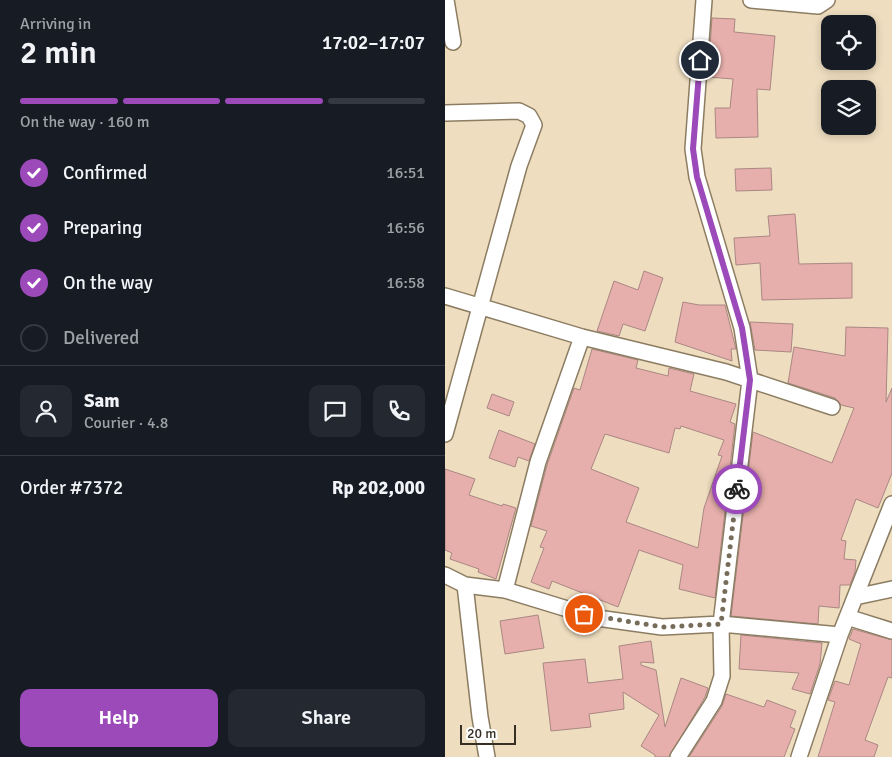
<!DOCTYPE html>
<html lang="en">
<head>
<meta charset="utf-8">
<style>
	body { margin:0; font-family:Signika,sans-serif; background:#242831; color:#f1f3f6; height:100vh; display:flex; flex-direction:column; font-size:19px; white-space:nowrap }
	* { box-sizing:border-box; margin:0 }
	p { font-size:16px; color:#9ea1a6 }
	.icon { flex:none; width:28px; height:28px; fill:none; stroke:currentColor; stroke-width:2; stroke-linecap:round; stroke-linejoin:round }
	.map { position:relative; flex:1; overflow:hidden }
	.panel { display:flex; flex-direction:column; background:#171b24; width:445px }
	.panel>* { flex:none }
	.controls { position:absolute; left:376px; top:15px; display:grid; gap:10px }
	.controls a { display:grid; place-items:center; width:55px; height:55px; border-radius:10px; background:#171b24; box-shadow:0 2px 8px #0003; font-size:25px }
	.scale { position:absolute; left:15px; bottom:12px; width:56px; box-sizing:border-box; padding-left:5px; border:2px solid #362f24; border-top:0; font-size:14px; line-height:18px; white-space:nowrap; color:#362f24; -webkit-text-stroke:4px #fff; paint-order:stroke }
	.pin { position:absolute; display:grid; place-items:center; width:42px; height:42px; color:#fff; margin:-21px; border:2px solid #fff; border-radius:50%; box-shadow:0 1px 5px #0007 }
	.courier { position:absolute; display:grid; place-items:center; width:50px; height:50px; margin:-25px; border:4px solid #9c4aba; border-radius:50%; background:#fff; color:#222; box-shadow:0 1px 6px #0007 }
	.overview em { font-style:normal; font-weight:600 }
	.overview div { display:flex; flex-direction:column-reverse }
	.overview { display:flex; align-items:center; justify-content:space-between; height:85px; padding:0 20px }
	h1 { font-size:32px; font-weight:600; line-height:38px }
	.bar { display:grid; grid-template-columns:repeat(4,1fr); gap:8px 5px; align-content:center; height:60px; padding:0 20px }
	.bar i { height:6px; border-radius:4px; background:#363941 }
	.bar .active { background:#9c4aba }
	.bar p { grid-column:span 4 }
	.line { display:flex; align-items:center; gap:12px; padding:0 20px; border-top:1px solid #363941 }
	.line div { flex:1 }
	.round { display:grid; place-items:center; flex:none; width:52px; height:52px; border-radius:10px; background:#242831 }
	ol { padding:0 20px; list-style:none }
	li { display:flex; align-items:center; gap:15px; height:55px }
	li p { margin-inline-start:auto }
	li .icon { padding:5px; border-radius:50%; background:#9c4aba; color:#fff; stroke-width:4 }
	li:last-child { color:#9ea1a6 }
	li i { width:28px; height:28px; border:2px solid #363941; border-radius:50% }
	.primary-button { display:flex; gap:10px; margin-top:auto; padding:10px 20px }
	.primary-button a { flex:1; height:58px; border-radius:10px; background:#9c4aba; color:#fff; font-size:20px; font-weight:600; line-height:58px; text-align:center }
	.primary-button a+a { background:#242831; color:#f1f3f6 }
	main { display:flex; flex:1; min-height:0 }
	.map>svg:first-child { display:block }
</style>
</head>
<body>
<main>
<section class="panel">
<div class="overview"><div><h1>2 min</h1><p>Arriving in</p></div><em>17:02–17:07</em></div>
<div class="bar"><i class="active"></i><i class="active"></i><i class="active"></i><i></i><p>On the way · 160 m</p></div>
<ol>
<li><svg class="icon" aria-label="check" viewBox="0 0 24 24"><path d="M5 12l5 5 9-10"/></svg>Confirmed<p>16:51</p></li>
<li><svg class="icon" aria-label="check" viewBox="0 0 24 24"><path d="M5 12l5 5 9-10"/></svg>Preparing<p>16:56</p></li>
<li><svg class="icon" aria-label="check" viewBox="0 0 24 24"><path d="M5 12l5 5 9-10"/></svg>On the way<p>16:58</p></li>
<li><i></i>Delivered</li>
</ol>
<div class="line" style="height:90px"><a class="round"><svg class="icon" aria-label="person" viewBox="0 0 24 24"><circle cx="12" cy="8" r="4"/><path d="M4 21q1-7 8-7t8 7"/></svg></a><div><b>Sam</b><p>Courier · 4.8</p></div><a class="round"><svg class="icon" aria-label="chat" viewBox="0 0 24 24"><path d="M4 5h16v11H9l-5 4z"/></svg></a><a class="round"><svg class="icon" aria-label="phone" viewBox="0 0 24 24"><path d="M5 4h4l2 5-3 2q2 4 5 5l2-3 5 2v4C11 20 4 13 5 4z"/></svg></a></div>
<div class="line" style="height:65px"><div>Order #7372</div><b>Rp 202,000</b></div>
<div class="primary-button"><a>Help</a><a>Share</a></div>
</section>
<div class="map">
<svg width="447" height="757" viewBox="0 0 447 757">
	<rect width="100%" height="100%" fill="#eeddbf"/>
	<path fill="#e7afab" stroke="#aa8784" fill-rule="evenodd" d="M267 18 290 19 289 32 330 36 325 90 312 89 313 137 271 138 270 108H285L288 79 263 77Z
		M326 168 327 190 291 191 290 169Z
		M350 214 354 264 407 263V298L317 300 315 263 291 265 289 238 325 236 323 216Z
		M199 271 218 278 200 331 178 324 174 336 152 331 169 281 193 290Z
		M238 302 254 305H280L291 349H286L287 361 230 342Z
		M305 322 348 324 346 352 310 350Z
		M401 327 443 328 441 402 447 388V473L433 508 411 499 396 540 401 541 399 559 411 560 410 572 405 585H395L394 608 374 606 373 624 286 616 308 432 387 463 409 408 396 405 390 398 343 383 349 347 400 356Z
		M147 349 193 360 191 368 223 376 224 368 249 374 245 391 291 404 285 422 290 424 270 598 234 589 238 565 194 550 173 607 107 581 104 589 86 582 99 548 95 547 102 531 86 526 102 465 129 388 135 390ZM236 426 279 440 273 455 277 456 259 508 253 548 181 522 194 488 146 469 160 434 224 453 230 428 235 429Z
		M47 394 69 402 64 416 42 408Z
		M54 430 90 444 84 461 73 457 70 467 44 458Z
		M0 469 30 479 24 495 57 506 58 504 71 508 51 579 33 572 34 569 5 559 7 553 0 550Z
		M93 615 99 648 60 654 55 621Z
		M408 629 447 640V678L443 677 420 740 433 745 429 757H373L390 702 383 700 390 681 404 685 416 644 404 639Z
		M296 635 377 643 375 664 365 694 347 689 354 673 294 669Z
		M206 641 209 663 196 662V665L211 670 220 727 236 678 263 688 260 697 224 757H210V755L196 746 214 715 178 692 179 709 144 714 146 727 106 731 98 663 140 659 143 683 178 679 174 646Z
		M281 694 319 707 322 700 351 711 345 727 350 729 339 757H244L277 706Z"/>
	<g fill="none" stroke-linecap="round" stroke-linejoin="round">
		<g stroke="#8c7d62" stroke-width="18">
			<path id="street" d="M1 0 8 42
				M306 0 373 6 382 0
				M0 113 74 111 84 116 89 125 74 166 0 434
				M0 296 137 337 281 372 387 407
				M0 575 20 585 60 590 152 618 217 627 276 624 395 635
				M20 585 35 717 42 757
				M60 590 93 462 137 337
				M410 597 447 589
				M402 617 447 631
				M233 757 269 701 277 676 276 624 305 380 297 328 252 177 248 149 259 0
				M354 757 395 635 447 504"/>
		</g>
		<use href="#street" stroke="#fff" stroke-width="15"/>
	</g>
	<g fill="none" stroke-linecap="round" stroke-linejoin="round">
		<path stroke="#766c5a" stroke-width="5" stroke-dasharray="0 9" d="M139 614 217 627 276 624 292 489"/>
		<path stroke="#9c4aba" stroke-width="6" d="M255 60 248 149 252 177 297 328 305 380 292 489"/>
	</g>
</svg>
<div class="controls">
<a><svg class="icon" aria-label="locate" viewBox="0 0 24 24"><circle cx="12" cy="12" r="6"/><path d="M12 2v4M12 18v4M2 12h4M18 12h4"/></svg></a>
<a><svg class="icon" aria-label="layers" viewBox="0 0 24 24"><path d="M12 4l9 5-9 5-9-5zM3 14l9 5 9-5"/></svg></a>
</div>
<div class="scale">20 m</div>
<div class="pin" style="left:139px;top:614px;background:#ea580c"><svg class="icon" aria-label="bag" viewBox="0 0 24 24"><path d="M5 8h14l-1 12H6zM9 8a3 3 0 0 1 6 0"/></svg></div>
<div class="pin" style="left:255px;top:60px;background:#1f2937"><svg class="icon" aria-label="home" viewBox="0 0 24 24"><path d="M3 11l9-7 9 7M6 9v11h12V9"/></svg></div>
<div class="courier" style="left:292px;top:489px"><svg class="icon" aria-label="bike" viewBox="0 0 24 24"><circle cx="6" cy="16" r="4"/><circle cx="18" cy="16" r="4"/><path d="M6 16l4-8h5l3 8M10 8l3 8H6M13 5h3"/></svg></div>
</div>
</main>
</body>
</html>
